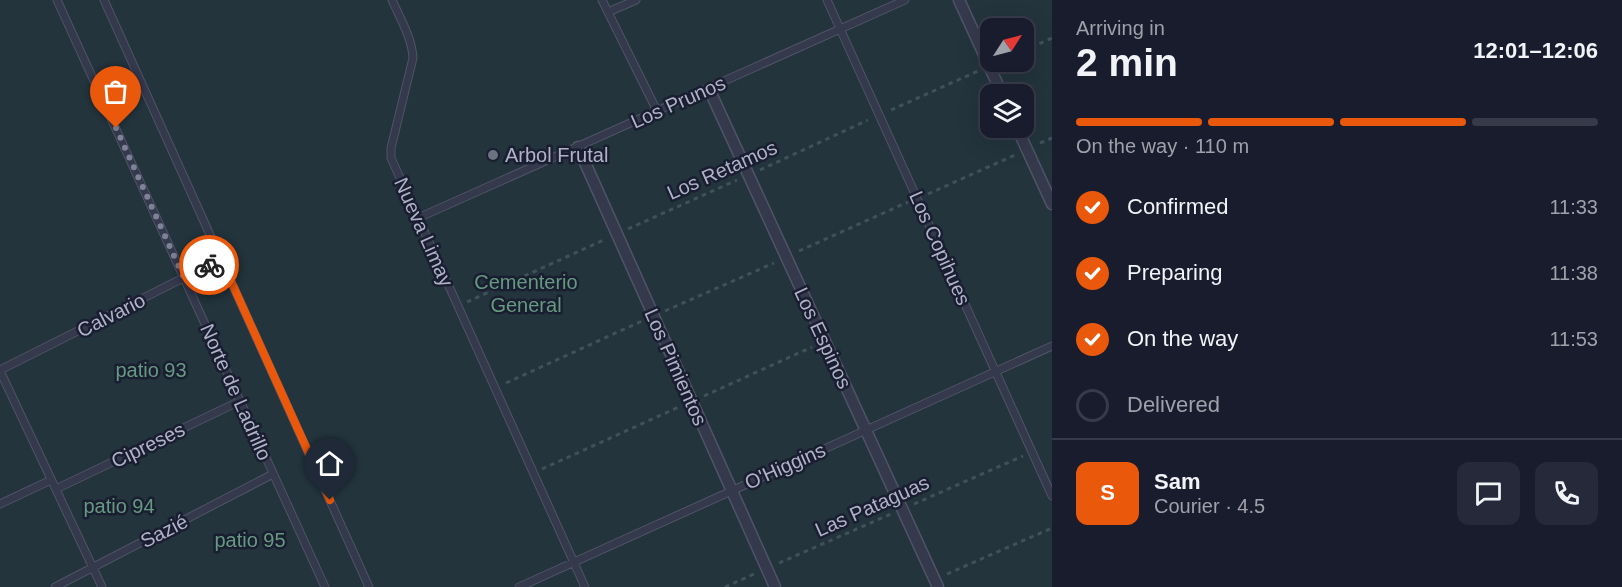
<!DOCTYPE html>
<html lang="en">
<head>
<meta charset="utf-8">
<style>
	body { margin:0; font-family:Arial,sans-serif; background:#262939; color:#f1f3f6; height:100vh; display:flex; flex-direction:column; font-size:22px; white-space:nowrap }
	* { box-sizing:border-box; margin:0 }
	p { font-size:20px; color:#9fa1aa }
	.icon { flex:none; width:33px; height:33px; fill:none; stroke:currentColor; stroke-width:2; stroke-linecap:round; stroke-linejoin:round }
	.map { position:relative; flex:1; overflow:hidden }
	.sheet { display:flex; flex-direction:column; background:#191c2d; width:570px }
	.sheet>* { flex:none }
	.needle { width:39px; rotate:54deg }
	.buttons { position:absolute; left:980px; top:18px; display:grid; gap:12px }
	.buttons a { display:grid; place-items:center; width:54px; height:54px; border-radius:12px; background:#191c2d; box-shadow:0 6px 24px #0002,0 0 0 2px #373a49; font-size:30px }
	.pin { position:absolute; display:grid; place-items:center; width:51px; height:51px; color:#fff; margin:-62px -26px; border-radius:50% 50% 50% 0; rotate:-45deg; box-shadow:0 0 6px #0007 }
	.pin .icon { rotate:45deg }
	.courier { position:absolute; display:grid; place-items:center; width:60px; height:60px; margin:-30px; border:4px solid #ea580c; border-radius:50%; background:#fff; color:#222; box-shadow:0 2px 8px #0007 }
	.summary em { font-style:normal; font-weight:800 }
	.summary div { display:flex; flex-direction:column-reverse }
	.summary { display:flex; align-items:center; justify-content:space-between; height:102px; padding:0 24px }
	h1 { font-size:39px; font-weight:800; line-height:45px }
	.bar { display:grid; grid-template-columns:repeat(4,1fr); gap:9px 6px; align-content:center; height:72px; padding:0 24px }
	.bar i { height:8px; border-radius:4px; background:#373a49 }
	.bar .on { background:#ea580c }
	.bar p { grid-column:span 4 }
	.line { display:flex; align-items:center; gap:15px; padding:0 24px; border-top:2px solid #373a49 }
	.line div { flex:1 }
	.round { display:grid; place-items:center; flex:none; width:63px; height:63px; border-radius:12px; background:#262939 }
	ol { padding:0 24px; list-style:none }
	li { display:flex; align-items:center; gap:18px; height:66px }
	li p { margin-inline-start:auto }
	li .icon { padding:6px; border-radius:50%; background:#ea580c; color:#fff; stroke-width:4 }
	li:last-child { color:#9fa1aa }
	li i { width:33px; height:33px; border:3px solid #373a49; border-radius:50% }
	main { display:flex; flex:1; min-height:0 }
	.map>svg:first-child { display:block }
</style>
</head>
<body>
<main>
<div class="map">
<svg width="1052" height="587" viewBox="0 0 1052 587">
	<rect width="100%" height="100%" fill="#21263c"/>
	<path fill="#23343d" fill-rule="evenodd" d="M0 0H1052V587H0ZM990 28H1023V62H990ZM990 94H1023V128H990Z"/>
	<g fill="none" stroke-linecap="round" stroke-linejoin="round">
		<g stroke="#505367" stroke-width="9">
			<path id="service" d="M57 0 325 587
				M104 0 369 587
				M392 0C400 18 412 38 413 58L391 148V158L585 587
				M602 0 657 111
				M827 0 1052 496
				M608 12 636 0
				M418 218 905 0
				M0 370 221 259
				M0 371 102 587
				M56 489 240 401
				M0 504 51 480
				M55 587 273 474
				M519 587 1052 346"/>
		</g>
		<g stroke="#505367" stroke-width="13">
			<path id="pedestrian" d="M959 0 1002 94
				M709 89 938 587
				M1017 128 1052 204
				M578 147 775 587"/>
		</g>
		<path stroke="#41515a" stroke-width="3" stroke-dasharray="4.5 4.5" stroke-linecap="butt" d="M1023 51 1052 38
			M891 110 978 71
			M1040 143 1052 138
			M760 170 868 120
			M928 194 1015 155
			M628 229 737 180
			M799 251 908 202
			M467 302 606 239
			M665 311 774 263
			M506 383 642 321
			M704 396 812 347
			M542 469 681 406
			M914 504 1023 456
			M779 563 891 514
			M947 574 1052 528
			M725 587 754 574"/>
		<use href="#service" stroke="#35394c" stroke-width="7"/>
		<use href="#pedestrian" stroke="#35394c" stroke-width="10"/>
	</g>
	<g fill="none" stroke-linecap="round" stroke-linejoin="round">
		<path stroke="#7e8297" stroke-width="6" stroke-dasharray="0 10.8" d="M116 128 184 278 209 265"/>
		<path stroke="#ea580c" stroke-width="8" d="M209 265 221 259 330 500"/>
	</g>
	<circle fill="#6b7280" stroke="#1a1e31" stroke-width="2" cx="493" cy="155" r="6"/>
	<g text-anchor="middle" stroke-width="5" stroke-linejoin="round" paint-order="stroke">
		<g font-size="20" fill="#b0b3c8" stroke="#1a1e31">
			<text transform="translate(678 102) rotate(-24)" y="7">Los Prunos</text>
			<text transform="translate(722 170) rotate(-24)" y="7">Los Retamos</text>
			<text transform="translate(424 232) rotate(66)" y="7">Nueva Limay</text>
			<text transform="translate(940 248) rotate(66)" y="7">Los Copihues</text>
			<text transform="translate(111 315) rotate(-27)" y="7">Calvario</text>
			<text transform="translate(823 338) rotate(65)" y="7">Los Espinos</text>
			<text transform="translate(676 367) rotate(66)" y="7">Los Pimientos</text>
			<text transform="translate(236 392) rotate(66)" y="7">Norte de Ladrillo</text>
			<text transform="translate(148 445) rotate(-26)" y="7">Cipreses</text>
			<text transform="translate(785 466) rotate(-24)" y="7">O'Higgins</text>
			<text transform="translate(872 506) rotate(-24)" y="7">Las Pataguas</text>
			<text transform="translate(164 531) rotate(-27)" y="7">Sazié</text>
		</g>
		<g font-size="20" fill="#b0b3c8" stroke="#1a1e31" text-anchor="start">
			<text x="505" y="162">Arbol Frutal</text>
		</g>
		<g font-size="20" fill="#669a80" stroke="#1a1e31">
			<text x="526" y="289">Cementerio<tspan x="526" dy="23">General</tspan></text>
			<text x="151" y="377">patio 93</text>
			<text x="119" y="513">patio 94</text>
			<text x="250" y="547">patio 95</text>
		</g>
	</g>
</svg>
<div class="buttons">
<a><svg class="needle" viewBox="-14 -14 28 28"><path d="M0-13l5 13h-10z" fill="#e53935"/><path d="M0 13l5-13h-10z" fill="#9fa1aa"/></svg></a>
<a><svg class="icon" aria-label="layers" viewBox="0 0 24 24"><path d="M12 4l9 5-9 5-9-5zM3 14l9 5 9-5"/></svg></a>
</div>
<div class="pin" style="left:116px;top:128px;background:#ea580c"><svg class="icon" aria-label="bag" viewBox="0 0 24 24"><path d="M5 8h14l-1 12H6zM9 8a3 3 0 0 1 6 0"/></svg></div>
<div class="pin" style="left:330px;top:500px;background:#1f2937"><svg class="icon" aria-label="home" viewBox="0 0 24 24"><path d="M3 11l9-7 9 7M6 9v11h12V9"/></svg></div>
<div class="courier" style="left:209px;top:265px"><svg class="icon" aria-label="bike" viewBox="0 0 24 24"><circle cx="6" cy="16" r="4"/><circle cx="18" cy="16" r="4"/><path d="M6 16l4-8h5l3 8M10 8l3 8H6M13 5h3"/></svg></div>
</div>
<section class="sheet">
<div class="summary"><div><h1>2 min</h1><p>Arriving in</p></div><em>12:01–12:06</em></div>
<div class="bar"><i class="on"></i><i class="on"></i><i class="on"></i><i></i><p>On the way · 110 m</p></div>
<ol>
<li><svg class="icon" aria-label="check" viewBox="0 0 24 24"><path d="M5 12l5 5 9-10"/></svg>Confirmed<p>11:33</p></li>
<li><svg class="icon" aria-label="check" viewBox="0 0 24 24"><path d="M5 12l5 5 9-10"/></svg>Preparing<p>11:38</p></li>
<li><svg class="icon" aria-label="check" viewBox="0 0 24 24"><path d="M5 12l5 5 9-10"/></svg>On the way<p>11:53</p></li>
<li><i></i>Delivered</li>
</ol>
<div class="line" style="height:108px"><b class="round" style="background:#ea580c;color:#fff">S</b><div><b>Sam</b><p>Courier · 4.5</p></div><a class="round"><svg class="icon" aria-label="chat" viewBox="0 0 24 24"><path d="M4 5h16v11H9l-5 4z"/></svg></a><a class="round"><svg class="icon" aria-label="phone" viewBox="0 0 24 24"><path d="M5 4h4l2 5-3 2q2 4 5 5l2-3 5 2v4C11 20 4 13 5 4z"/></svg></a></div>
</section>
</main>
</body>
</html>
